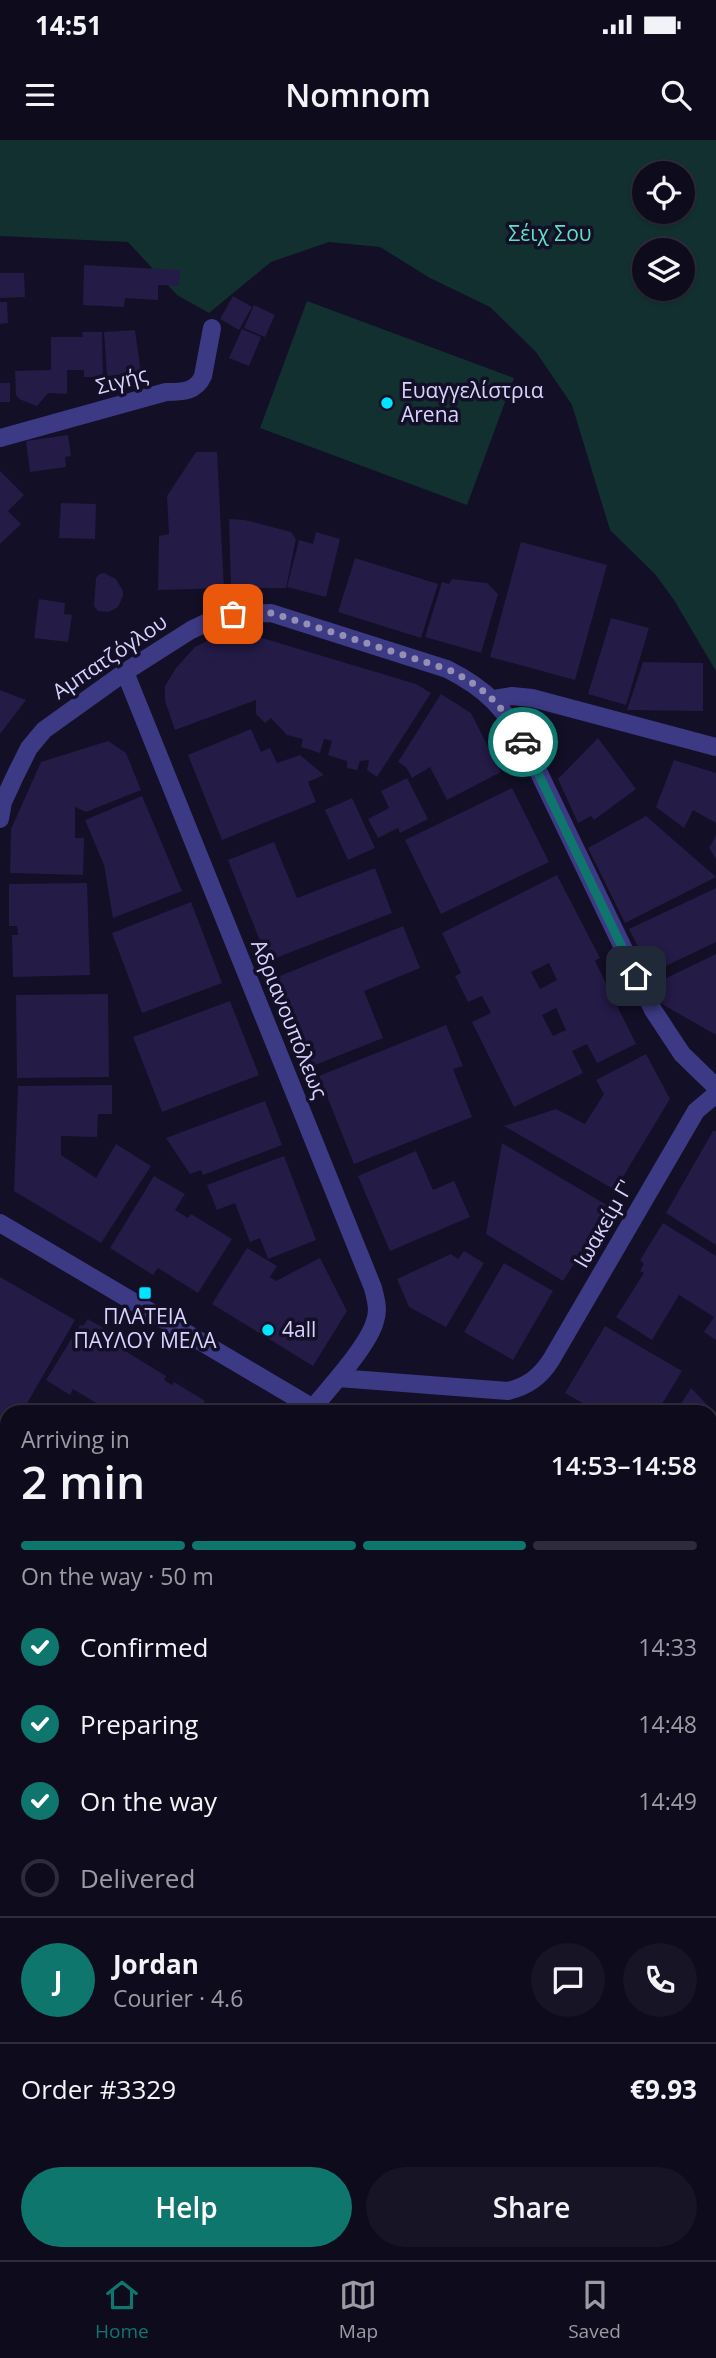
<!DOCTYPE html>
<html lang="en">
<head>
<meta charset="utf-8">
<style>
	body { margin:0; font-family:"Open Sans",sans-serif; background:#171425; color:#f1f3f6; height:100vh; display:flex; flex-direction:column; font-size:26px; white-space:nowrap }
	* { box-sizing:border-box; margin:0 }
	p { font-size:23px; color:#9b9ba3 }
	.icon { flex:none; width:38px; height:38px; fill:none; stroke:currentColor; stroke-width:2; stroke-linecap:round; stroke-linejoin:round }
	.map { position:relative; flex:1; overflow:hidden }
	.side { position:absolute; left:0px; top:1265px; width:718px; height:856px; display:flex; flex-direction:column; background:#0e0b1c; border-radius:21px 21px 0 0; box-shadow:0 2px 5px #0004,0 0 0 2px #2e2b3b }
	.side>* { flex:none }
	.buttons { position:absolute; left:632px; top:21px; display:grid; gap:14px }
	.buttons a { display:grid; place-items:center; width:63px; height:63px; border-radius:50%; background:#0e0b1c; box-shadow:0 2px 5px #0004,0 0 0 2px #2e2b3b; font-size:35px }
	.pin { position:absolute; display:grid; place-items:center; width:60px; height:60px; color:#fff; margin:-30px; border-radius:14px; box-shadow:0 4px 10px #0006 }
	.courier { position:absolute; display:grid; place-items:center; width:70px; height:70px; margin:-35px; border:5px solid #0f766e; border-radius:50%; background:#fff; color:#222; box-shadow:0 2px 9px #0007 }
	.summary em { font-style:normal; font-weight:600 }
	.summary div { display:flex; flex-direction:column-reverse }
	.summary { display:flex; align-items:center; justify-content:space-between; height:119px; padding:0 21px }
	h1 { font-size:46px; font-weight:600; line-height:52px }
	.bar { display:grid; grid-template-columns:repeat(4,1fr); gap:10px 7px; align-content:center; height:84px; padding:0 21px }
	.bar i { height:9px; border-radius:5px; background:#2e2b3b }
	.bar .selected { background:#0f766e }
	.bar p { grid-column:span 4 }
	.line { display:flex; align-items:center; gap:18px; padding:0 21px; border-top:2px solid #2e2b3b }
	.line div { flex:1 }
	.round { display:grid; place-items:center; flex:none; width:74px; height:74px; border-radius:37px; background:#171425 }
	ol { padding:0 21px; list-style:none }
	li { display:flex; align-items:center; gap:21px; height:77px }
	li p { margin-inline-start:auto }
	li .icon { padding:7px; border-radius:50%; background:#0f766e; color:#fff; stroke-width:4 }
	li:last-child { color:#9b9ba3 }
	li i { width:38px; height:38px; border:4px solid #2e2b3b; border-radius:50% }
	.button { display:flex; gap:14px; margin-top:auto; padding:14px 21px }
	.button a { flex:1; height:80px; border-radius:42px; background:#0f766e; color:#fff; font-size:28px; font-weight:600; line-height:80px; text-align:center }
	.button a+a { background:#171425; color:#f1f3f6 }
	.status { display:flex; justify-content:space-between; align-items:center; height:49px; padding:0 35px; background:#0e0b1c; direction:ltr }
	.status svg { height:19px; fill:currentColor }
	header { display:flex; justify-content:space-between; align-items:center; height:91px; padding:0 21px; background:#0e0b1c; font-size:32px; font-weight:600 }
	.tabs { display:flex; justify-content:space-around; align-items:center; height:98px; border-top:2px solid #2e2b3b; background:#0e0b1c; font-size:19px; color:#9b9ba3 }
	.tabs a { display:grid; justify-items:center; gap:4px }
	.tabs .selected { color:#0f766e }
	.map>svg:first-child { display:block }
</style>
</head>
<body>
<div class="status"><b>14:51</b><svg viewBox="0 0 49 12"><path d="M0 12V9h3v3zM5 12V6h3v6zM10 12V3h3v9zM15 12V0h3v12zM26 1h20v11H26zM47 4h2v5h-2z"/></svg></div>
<header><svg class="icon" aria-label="menu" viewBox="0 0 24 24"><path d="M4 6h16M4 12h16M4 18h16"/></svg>Nomnom<svg class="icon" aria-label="search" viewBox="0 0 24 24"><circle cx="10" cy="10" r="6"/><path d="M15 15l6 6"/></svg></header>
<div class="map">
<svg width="716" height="2120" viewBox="0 0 716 2120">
	<rect width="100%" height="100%" fill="#130f26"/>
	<path fill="#12302f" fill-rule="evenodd" d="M0 0H716V531L674 460 655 434 610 390 572 265 536 212 490 167 430 138 380 107 329 102 271 122 209 173 177 155 128 102 0 96ZM644 33H682V72H644ZM644 110H682V149H644Z
		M307 161 514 238 467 365 260 288Z
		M0 1458 7 1472V2114H78L76 2120H0Z"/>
	<path fill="#241b47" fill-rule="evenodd" d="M84 125 180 130 179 146 158 145V160L125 158 124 167 83 165Z
		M0 133H24L25 157 0 158Z
		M233 156 252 167 239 190 220 179Z
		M0 162H7L8 183 0 184Z
		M254 165 275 175 265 197 244 188Z
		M242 189 261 197 249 226 229 218Z
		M135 190 141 233 107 236 104 192Z
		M82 192H102L103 237H84V230H67V254L48 253 37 266 19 259 16 255 15 231 51 230V197H83Z
		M0 243H10V262H0Z
		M68 295 71 316 65 317 66 327 30 332 26 301Z
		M196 312H217L224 448 158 450 159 396 169 394 167 356Z
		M0 331 24 355 8 371 21 384 0 404Z
		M61 363 96 364 95 399 59 398Z
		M229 379 245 380 291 392 296 399 286 448H231Z
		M316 392 340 399 326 457 287 447 299 400 313 404Z
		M521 402 607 425 575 540 490 517Z
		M355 418 438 444 421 498 338 472Z
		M104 433 116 439 123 451V456L118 467 109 472 98 471 94 466 96 438 99 434Z
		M452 439 487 443 498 454 481 513 425 497 442 442 449 444Z
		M39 459 65 463 64 474 72 475 68 502 34 498Z
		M611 478 649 488 626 565 588 554Z
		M252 495 416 544 431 553 377 637 367 630 369 620 360 621 357 630 347 628V621L328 615 332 601 324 599 320 613 301 607 303 599 287 595 271 578 265 583 256 574V560L175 590 165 561V546L176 528 195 507 207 501Z
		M643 522 703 523V571L627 570Z
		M0 550 26 560 0 594Z
		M441 554 471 573 501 632 447 660 430 627 412 638 406 627 398 622Z
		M251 589 261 612 270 608 277 623 300 615 324 635 308 642 316 662 222 700 188 615Z
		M598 598 636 649 594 680 591 676 578 683 558 639Z
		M108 601 126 613 141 650 86 672 75 667V698H84L83 735 10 733 11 689 41 622Z
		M674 620 716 633V683L693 670 684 688 656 667Z
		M407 638 428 679 400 693 398 688 378 698 368 679 389 668 381 651Z
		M512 648 549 722 441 774 405 700Z
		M142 656 182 751 113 778 104 725 85 680Z
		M352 658 375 708 348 720 325 670Z
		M646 676 716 737 625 783 588 708Z
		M716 695V719L709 708Z
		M274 702 297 758 375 728 392 773 268 821 228 720Z
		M557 735 600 818 595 821 636 904 597 923 587 904 572 911 583 933 514 967 472 882 491 873 482 856 468 862 455 836 461 833 442 793ZM549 823 557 840 540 849 531 832ZM556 868 566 890 553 896 542 875Z
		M87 743 90 835 13 837 12 795H18L17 786H9V744Z
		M716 748V802L651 833 629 789Z
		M191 762 222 843 142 873 112 793Z
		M403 786 420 828 364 851 383 898 310 927 275 838Z
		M716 814V895L660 863 652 845Z
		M108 854 109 937 17 938 16 855Z
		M230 861 259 935 162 972 133 897Z
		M446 885 463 926 453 929 472 977 354 1024 319 936Z
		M646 914 670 959 615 1050 504 986 556 969 585 984 604 954 596 940Z
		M112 945V974H98L97 997 61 996V1015L96 1038 116 1004 151 1026 101 1103 14 1051 18 946Z
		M265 961 282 1005 203 1035 201 1030 190 1034 166 998Z
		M713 991H716V1105L666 1073Z
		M502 1003 610 1067 563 1141 486 1094Z
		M416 1011 433 1050 454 1041 470 1077 390 1111 358 1036Z
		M284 1016 316 1100 268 1119 260 1098 250 1102 235 1063 217 1070 207 1045Z
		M154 1036 185 1054 175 1070 188 1078 191 1074 232 1099 198 1153 158 1128 153 1135 110 1108Z
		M663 1083 716 1116V1200L704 1192 714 1177 679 1155 652 1200 616 1177 644 1133 640 1131 644 1124 640 1120Z
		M247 1108 277 1126 270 1137 276 1141 320 1118 347 1171 313 1226 212 1164Z
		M464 1111 484 1123 446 1187 409 1167 397 1139 451 1114 458 1119Z
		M504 1123 553 1151 513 1220 464 1192Z
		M0 1137 75 1180 22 1272H7V1328L0 1324Z
		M88 1179 127 1202 122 1209 166 1236 164 1240 172 1245 174 1242 205 1261 198 1272H111L73 1249 70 1255 46 1240 80 1185 83 1186Z
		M605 1186 682 1231 657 1272H598L565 1253Z
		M691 1248 716 1274V1327H710V1272H676Z
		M713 1391H716V1459L710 1456V1395Z
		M0 1560 7 1566V1580L2 1585Z
		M716 1573V1653L710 1649V1580Z
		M0 1681 7 1695V1994L0 1981Z
		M716 1695V1733L710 1736V1697Z
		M716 1745V1798L710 1800V1747Z
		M716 1805V1850L710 1852V1807Z
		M716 1856V1921L712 1922 710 1858Z
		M171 2114H182L194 2120H168Z
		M234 2114H308L321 2120H232Z
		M533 2114H607L603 2120H544Z
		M637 2114H705L711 2120H631Z"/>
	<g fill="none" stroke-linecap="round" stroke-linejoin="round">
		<path stroke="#3d3a85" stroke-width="16" d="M0 2054 7 2055
			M26 2120 28 2114"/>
		<path stroke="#3d3a85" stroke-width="18" d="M0 298 166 252C182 252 196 252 203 236L212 188
			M125 532 373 1148C376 1160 379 1170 375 1181 369 1205 329 1248 313 1268
			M494 559 512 556 532 558 716 607
			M0 679 3 662 16 634 29 608 44 590 125 532 191 490 212 480 233 474 271 473 447 529C487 549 505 569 527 608L653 870 682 914 716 947
			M338 1238 508 1251C528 1246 540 1237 551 1220L696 971 716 954
			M710 1365H716
			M0 1399 7 1408
			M710 1951 716 1950
			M710 1986 716 2000
			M710 2066 716 2069
			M130 2120 132 2114"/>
		<path stroke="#3d3a85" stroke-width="18" d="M0 1083 320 1272
			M710 1510 716 1514"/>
	</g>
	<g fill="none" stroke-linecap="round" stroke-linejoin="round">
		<path stroke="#948fb3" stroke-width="7" stroke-dasharray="0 12.6" d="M233 474 271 473 285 477 447 529C485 547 503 566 523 602"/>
		<path stroke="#0f766e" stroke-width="9" d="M523 602 636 836"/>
	</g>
	<g fill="#00e5ff" stroke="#130f26" stroke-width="2.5">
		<circle cx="387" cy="263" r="7"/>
		<rect x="138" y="1146" width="14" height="14" rx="3.5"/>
		<circle cx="268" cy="1190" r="7"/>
	</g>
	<g text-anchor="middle" stroke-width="7" stroke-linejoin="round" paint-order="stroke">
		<g font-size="21" fill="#5fe0c0" stroke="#130f26">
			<text x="550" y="101">Σέιχ Σου</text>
		</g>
		<g font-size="21" fill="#d9d4ff" stroke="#130f26">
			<text transform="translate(122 241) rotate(-15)" y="7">Σιγής</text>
			<text transform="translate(110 517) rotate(-34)" y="7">Αμπατζόγλου</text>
			<text transform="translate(289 879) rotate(68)" y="7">Αδριανουπόλεως</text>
			<text transform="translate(604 1084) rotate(-60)" y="7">Ιωακείμ Γ'</text>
		</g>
		<g font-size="21" fill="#d9d4ff" stroke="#130f26" text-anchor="start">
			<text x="401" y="258">Ευαγγελίστρια<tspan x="401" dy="24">Arena</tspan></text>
			<text x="145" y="1184" text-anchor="middle">ΠΛΑΤΕΙΑ<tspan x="145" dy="24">ΠΑΥΛΟΥ ΜΕΛΑ</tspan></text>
			<text x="282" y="1197">4all</text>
		</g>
	</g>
</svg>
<div class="buttons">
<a><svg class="icon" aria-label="locate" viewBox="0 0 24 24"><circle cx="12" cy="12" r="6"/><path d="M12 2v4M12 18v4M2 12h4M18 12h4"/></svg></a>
<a><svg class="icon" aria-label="layers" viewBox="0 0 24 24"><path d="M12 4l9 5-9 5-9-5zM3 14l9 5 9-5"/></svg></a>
</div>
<div class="pin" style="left:233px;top:474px;background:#ea580c"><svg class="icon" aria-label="bag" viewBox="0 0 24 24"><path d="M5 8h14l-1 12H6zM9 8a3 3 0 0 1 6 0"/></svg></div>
<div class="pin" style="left:636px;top:836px;background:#1f2937"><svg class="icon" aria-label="home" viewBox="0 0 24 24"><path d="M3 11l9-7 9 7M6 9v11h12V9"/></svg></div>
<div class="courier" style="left:523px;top:602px"><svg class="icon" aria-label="car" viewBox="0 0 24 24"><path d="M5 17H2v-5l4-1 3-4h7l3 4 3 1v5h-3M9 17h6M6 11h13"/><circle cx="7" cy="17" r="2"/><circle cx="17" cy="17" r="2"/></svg></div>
<section class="side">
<div class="summary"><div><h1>2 min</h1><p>Arriving in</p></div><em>14:53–14:58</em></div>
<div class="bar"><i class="selected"></i><i class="selected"></i><i class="selected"></i><i></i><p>On the way · 50 m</p></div>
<ol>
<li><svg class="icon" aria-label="check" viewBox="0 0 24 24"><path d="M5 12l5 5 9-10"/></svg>Confirmed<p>14:33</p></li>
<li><svg class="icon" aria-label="check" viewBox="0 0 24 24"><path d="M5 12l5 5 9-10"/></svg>Preparing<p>14:48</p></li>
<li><svg class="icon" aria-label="check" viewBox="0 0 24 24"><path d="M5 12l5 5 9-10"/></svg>On the way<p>14:49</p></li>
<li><i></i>Delivered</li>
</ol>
<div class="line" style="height:126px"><b class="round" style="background:#0f766e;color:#fff">J</b><div><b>Jordan</b><p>Courier · 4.6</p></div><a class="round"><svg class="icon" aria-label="chat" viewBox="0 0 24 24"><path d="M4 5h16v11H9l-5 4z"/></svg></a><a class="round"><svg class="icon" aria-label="phone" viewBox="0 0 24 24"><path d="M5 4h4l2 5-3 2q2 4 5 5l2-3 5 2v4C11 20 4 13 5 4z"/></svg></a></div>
<div class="line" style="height:91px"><div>Order #3329</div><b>€9.93</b></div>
<div class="button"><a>Help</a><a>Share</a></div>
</section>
</div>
<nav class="tabs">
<a class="selected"><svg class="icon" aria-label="home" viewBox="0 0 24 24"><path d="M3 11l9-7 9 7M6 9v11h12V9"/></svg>Home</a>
<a><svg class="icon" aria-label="map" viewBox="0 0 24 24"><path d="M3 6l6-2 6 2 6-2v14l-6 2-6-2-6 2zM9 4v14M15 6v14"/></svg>Map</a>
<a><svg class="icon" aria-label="saved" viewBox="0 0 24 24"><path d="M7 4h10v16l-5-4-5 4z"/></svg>Saved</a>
</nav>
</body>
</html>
